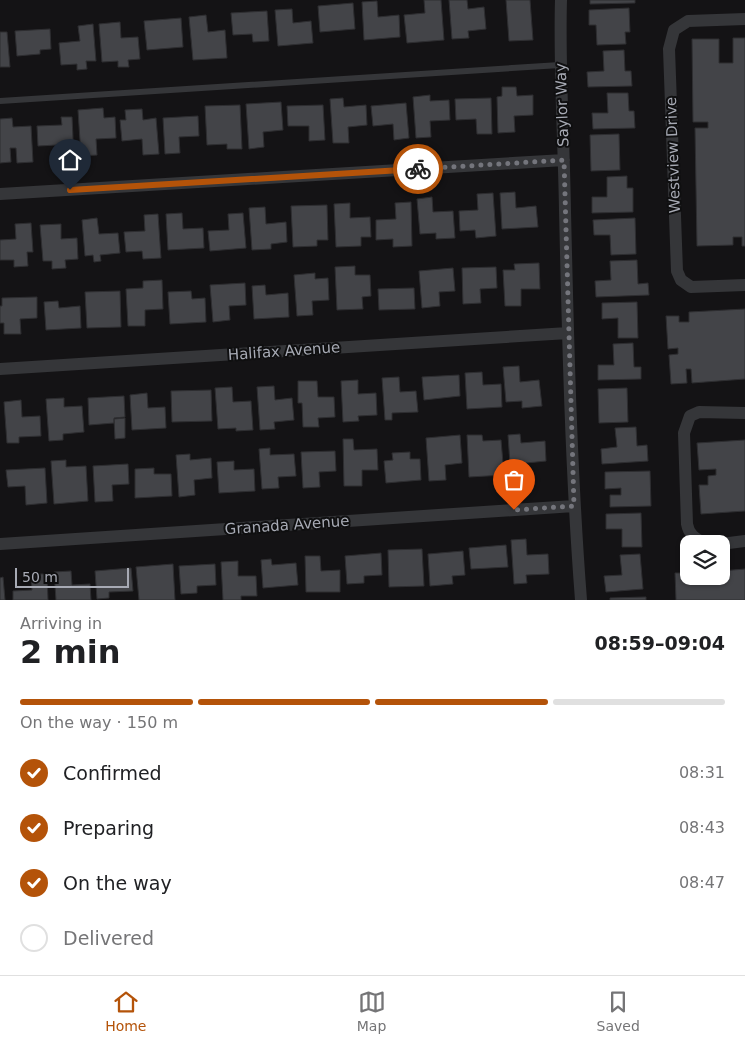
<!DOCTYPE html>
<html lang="en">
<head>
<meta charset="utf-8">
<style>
	body { margin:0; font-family:"DejaVu Sans",sans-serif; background:#f2f2f2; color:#202124; height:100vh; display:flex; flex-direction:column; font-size:19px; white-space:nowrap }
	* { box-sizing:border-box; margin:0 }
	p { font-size:16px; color:#757577 }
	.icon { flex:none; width:28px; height:28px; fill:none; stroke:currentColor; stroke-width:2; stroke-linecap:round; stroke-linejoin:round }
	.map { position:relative; height:600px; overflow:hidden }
	.side { display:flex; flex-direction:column; background:#fff; flex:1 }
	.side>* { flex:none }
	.controls { position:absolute; left:680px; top:535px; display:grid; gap:10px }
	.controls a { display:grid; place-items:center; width:50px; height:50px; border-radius:10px; background:#fff; box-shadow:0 1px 4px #0004; font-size:25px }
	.scale { position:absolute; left:15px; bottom:12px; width:114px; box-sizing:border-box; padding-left:5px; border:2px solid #a7aab4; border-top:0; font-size:14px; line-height:18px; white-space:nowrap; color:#a7aab4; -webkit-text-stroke:4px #0f0f10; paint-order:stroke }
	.pin { position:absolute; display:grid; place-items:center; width:42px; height:42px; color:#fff; margin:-51px -21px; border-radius:50% 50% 50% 0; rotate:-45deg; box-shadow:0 0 5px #0007 }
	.pin .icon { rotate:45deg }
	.courier { position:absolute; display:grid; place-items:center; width:50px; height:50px; margin:-25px; border:4px solid #b45309; border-radius:50%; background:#fff; color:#222; box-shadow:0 1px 6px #0007 }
	.headline em { font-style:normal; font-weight:700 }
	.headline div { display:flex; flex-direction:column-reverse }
	.headline { display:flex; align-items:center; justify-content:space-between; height:85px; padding:0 20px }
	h1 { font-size:32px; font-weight:700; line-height:38px }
	.bar { display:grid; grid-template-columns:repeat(4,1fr); gap:8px 5px; align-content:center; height:60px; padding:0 20px }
	.bar i { height:6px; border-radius:4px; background:#e0e0e0 }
	.bar .selected { background:#b45309 }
	.bar p { grid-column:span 4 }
	ol { padding:0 20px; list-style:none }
	li { display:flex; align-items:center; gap:15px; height:55px }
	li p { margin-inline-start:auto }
	li .icon { padding:5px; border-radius:50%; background:#b45309; color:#fff; stroke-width:4 }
	li:last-child { color:#757577 }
	li i { width:28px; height:28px; border:2px solid #e0e0e0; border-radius:50% }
	.dock { display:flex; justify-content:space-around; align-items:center; height:70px; border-top:1px solid #e0e0e0; background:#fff; font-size:14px; color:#757577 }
	.dock a { display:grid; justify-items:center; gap:2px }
	.dock .selected { color:#b45309 }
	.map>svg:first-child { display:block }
</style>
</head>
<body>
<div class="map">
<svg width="745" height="600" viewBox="0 0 745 600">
	<rect width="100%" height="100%" fill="#141315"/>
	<path fill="#434448" stroke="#2e2e31" d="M424 0H441L444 40 407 43 404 15 425 13Z
		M449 0H467L468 9 484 7 486 29 468 31 469 38 452 39Z
		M506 0H530L533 40 509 41Z
		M590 0H635V3L590 4Z
		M377 1 378 17 399 15 400 37 364 40 362 2Z
		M353 3 355 29 320 32 318 6Z
		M629 8 630 32H625L626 44 597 45 596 25H589V10Z
		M292 9 293 23 311 21 313 43 278 46 275 10Z
		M267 11 269 41 253 42 252 34 233 35 231 13Z
		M206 15 208 32 225 30 227 58 193 60 189 17Z
		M181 18 183 47 147 50 144 21Z
		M120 22 121 38 138 37 140 59 128 60 129 67H118V61L102 62 99 24Z
		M93 24 96 61H86L87 69 77 70V64L61 65 59 43 80 41 78 26Z
		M50 29 51 49 40 50V54L17 56 15 31Z
		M0 32H7L10 67H0Z
		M733 38H745V246H742V237H733V245L697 246 695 128H708V122H693L692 39H719V63H733Z
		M624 50 625 71H631L632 86 588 87 587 72 604 71 603 51Z
		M502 87H516L517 96 533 95V115L514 116 515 132 498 133 497 97 502 96Z
		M607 93H628L629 111H634L635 128 593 129 592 113H608Z
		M430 95V101L449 100 450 120 430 121 431 137 416 138 413 97Z
		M343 98 344 107 366 105 367 125 348 127 349 143H333L330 99Z
		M491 98 492 134H477L476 119 456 120 455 99Z
		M281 102 283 130 263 132 264 147 249 149 246 104Z
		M406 103 409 138 394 140 393 124 373 126 371 106Z
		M240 105 242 149H227V144L207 145 205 106Z
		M323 105 325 140 309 141V126H288L287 106Z
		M103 108 104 118 115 117 116 138 96 139 97 155 81 156 78 110Z
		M142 109 143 120 156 118 159 154 143 155 142 139 122 141 120 120H126L125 110Z
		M198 116 199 136 179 137 180 153 165 154 163 118Z
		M61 117H72L74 159 57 160V145L38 146 37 126 62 125Z
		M12 118 13 127 31 126 33 162 17 163 16 148H10L11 162 0 163V119Z
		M619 134 620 170 591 171 590 135Z
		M627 176V188H633V212L592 213V197H607V177Z
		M515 192 516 208 536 206 538 227 502 229 500 193Z
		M493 193 496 236 476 238 475 230 460 231 459 211 478 210 477 194Z
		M432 197 433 212 453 211 455 238 436 239V233L420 234 417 199Z
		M411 202 412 246 393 247V239L376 240V220L396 219 395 203Z
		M350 203V218L370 217 371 237H361V246L336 247 334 204Z
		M327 205 328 240H317V246L293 247 291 206Z
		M265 207 266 224 286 222 287 242 271 244V249L252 250 249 208Z
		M182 213 183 229 203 228 204 248 168 250 166 214Z
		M243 213 246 248 210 251 208 231 229 230 228 214Z
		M158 214 161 258 143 259 142 251 126 252 124 232 145 231 144 215Z
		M97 218 99 234 118 233 120 253 100 255 101 261 94 262 93 255 85 256 82 220Z
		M635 218 636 254 611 255 610 235H594L593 220Z
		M31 223 33 252H27L28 266 14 267V260H0V240L16 239 15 224Z
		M61 224V239L77 238 78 259 65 260 66 268 52 269V261H43L40 225Z
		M637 260 638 284 648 283 649 295 596 297 595 281 611 280 610 261Z
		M539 263 540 289H521V306H505L503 270H515L514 264Z
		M355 266V275H370L371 296 362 297 363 309 337 310 335 267Z
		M496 267 497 288 480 289 481 303 463 304 462 268Z
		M453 268 455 291 439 292 440 306 422 308 419 271Z
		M315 273V279L328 278 329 300 312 301 313 315 297 316 294 275Z
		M162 280 163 309 145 310V326H128L126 289 143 288V281Z
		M245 283 246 305 229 306 230 320 213 322 210 285Z
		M265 285 266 295 288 293 289 317 254 319 252 286Z
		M414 288 415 309 379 310 378 289Z
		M120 291 121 327 87 328 85 292Z
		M191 291 192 299 205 298 206 322 170 324 168 292Z
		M37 297V318L20 319 21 334H4V323H0V306H2V298Z
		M58 301 59 308 80 306 81 328 46 330 44 302Z
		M637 302 638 338H618V318L602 319V303Z
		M745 309V379L692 383 691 369H686L687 383 671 384 669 355 678 354V348L668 349 666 316H679V322H689V312Z
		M633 343 634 367H641V379L598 380V365H614L613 344Z
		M519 366 520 382 539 380 542 406 522 408V401L506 402 503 367Z
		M482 372 483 385 501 384 502 407 467 409 465 373Z
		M459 375 460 396 424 400 422 377Z
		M399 377 400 392 416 391 418 412 392 413V420H385L382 378Z
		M358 380V394L376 393 377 415 358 416 359 421 343 422 341 381Z
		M298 381H317L318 397H334L335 417 318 418 319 427H303L302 403H298Z
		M274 386 275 400 292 398 294 420 274 422 275 429 260 430 257 387Z
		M232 387 233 402 251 401 253 430 236 431V428L218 429 215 388Z
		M627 388 628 422 599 423 598 389Z
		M211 390 212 421 172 422 171 391Z
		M147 393 148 408 165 407 166 428 132 430 130 395Z
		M124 396 125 417 114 418V423L89 425 88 398Z
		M64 398V407L82 406 84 432 63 434V440L49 441 46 399Z
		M21 400 22 417 40 416 41 436 19 437V443H7L4 402Z
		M125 418V438L115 439 114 419Z
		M636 427 637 446 647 445 648 461 602 464 601 449 617 447 615 428Z
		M520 434 521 443 545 441 546 461 526 463 527 478 511 479 508 435Z
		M460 435 462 463 445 465 446 480 429 481 426 438Z
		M467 435H482L483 441 501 440 504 475 469 477Z
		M343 439H353L354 450 377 449 378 470H362V486H344Z
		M745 440V511L701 514 699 485H708V476L716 475V469L699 470 697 443Z
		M270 448V455L294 454 296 476 278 477 279 488 262 489 259 449Z
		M335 451 336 471 319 472 320 487 303 488 301 452Z
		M410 452V459H420L421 480 386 483 384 461 393 460 392 453Z
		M190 454V460L211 458 212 478 194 480 195 495 179 497 176 455Z
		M66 460V467L86 466 88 501 54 504 51 461Z
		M234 461V470L254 469 255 491 219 493 217 462Z
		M128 464 129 484 112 485 113 501 95 502 93 466Z
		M45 468 47 503 26 505 25 486 8 487 6 470Z
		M154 468V474H171L172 496 135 498V469Z
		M650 471 651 506 610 507V495H621V488L605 489V472Z
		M641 513 642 547H622V529H606V514Z
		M526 539 527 555 548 554 549 574 526 575 527 583 514 584 511 540Z
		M506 545 508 567 471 569 469 548Z
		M422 549 424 586 389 587 388 550Z
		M463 551 465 575 452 576 453 584 430 586 428 554Z
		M381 553 382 575 364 576V583L347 584 345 556Z
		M640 554 643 589 606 592 604 576 622 575 620 555Z
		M305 556H320L321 571 340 570V592H306Z
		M271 559 272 565 296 563 298 585 263 588 261 560Z
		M238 561V576H256L257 596H241V600H223L221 562Z
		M173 564 175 600H139L136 567Z
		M215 564 216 585 197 586V593L181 594 179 566Z
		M131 568 133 591 109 592V598L97 599 95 571Z
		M745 569V600H676L675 573H689V576H721V571Z
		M71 571 72 585 90 584 91 600H56L54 572Z
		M31 574H47L48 600H13V591L32 590Z
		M3 577 5 600H0V578Z
		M646 597V600H610V598Z"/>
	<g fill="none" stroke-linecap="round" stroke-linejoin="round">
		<path stroke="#353639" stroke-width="6" d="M0 101 560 65"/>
		<path stroke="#353639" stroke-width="12" d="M561 0C559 70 564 141 565 211 568 341 571 471 581 600
			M745 19 688 21 674 30 669 49 677 271 681 280 691 287 745 285
			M0 194 564 160
			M0 369 568 333
			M0 544 574 506
			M705 544C695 538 689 535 687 524L684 433 690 416 699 412 745 413
			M721 544 745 541"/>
	</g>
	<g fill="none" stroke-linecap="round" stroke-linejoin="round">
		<path stroke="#74757c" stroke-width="5" stroke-dasharray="0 9" d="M418 169 564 160 574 506 514 510"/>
		<path stroke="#b45309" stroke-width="6" d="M70 190 418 169"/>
	</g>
	<g text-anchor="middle" stroke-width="4" stroke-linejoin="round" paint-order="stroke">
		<g font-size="15" fill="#a7aab4" stroke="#0f0f10">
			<text transform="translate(562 105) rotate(-92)" y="5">Saylor Way</text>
			<text transform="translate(673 155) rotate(-92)" y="5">Westview Drive</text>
			<text transform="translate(284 351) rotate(-4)" y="5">Halifax Avenue</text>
			<text transform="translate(287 525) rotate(-4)" y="5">Granada Avenue</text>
		</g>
	</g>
</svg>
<div class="controls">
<a><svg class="icon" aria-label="layers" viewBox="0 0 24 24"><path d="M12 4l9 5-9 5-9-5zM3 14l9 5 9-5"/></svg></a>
</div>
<div class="scale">50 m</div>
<div class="pin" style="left:514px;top:510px;background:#ea580c"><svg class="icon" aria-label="bag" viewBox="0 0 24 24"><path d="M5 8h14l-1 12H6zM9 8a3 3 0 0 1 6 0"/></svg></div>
<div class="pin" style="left:70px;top:190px;background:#1f2937"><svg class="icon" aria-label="home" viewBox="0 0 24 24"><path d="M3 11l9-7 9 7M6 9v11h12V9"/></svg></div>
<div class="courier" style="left:418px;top:169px"><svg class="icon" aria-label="bike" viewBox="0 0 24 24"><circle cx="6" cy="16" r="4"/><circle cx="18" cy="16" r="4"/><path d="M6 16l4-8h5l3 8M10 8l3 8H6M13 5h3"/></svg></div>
</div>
<section class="side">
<div class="headline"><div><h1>2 min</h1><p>Arriving in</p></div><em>08:59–09:04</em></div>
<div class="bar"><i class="selected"></i><i class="selected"></i><i class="selected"></i><i></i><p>On the way · 150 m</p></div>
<ol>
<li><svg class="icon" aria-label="check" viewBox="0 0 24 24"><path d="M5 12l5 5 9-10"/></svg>Confirmed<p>08:31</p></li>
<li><svg class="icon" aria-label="check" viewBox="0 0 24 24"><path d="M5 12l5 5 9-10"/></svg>Preparing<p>08:43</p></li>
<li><svg class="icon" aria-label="check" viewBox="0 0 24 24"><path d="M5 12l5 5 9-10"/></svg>On the way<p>08:47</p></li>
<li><i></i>Delivered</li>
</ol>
</section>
<nav class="dock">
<a class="selected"><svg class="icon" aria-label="home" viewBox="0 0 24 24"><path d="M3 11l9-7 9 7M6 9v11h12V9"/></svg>Home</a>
<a><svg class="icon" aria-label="map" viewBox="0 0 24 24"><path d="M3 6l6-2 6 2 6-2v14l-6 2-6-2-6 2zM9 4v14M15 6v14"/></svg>Map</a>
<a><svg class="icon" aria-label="saved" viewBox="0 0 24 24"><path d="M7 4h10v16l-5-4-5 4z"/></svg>Saved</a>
</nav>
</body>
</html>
